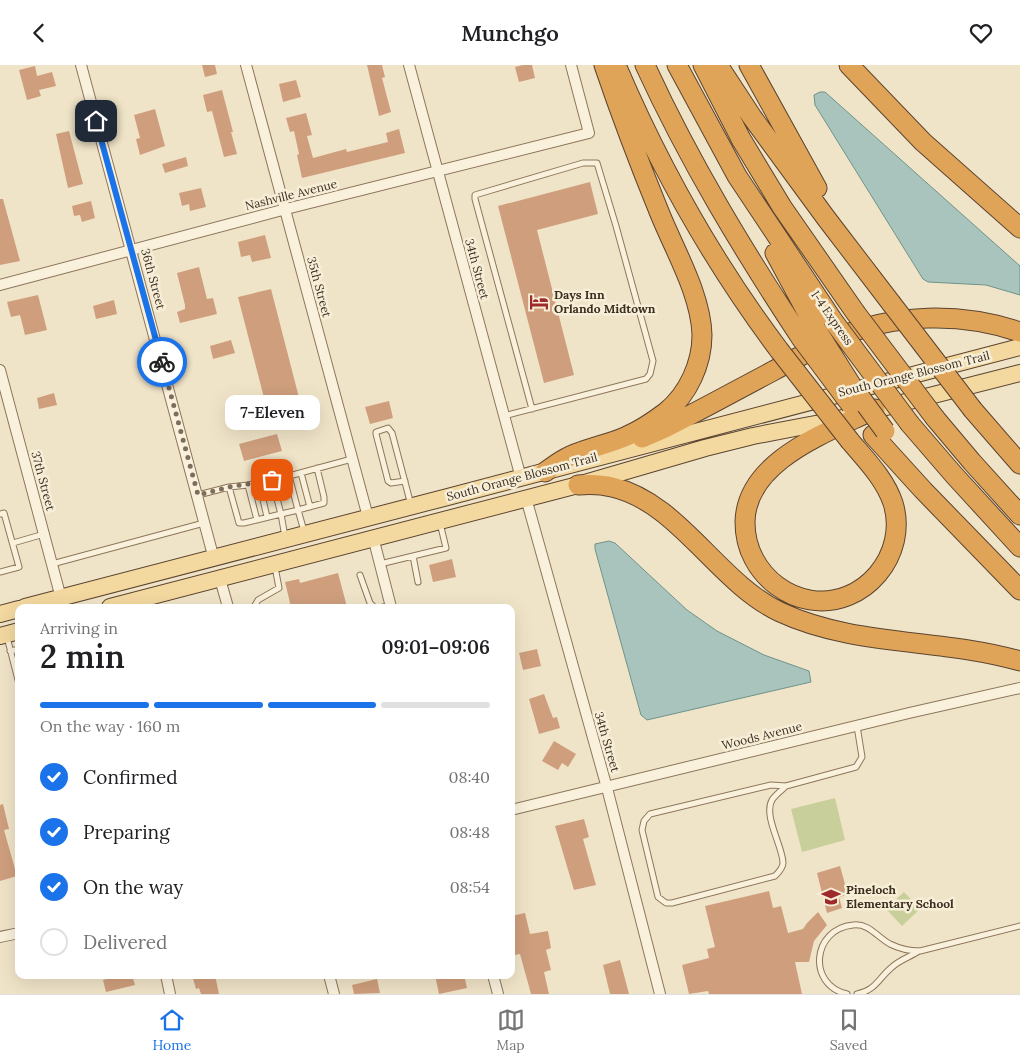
<!DOCTYPE html>
<html lang="en">
<head>
<meta charset="utf-8">
<style>
	body { margin:0; font-family:Lora,serif; background:#f2f2f2; color:#202124; height:100vh; display:flex; flex-direction:column; font-size:19px; white-space:nowrap }
	* { box-sizing:border-box; margin:0 }
	p { font-size:16px; color:#757577 }
	.icon { flex:none; width:28px; height:28px; fill:none; stroke:currentColor; stroke-width:2; stroke-linecap:round; stroke-linejoin:round }
	.map { position:relative; flex:1; overflow:hidden }
	.sheet { position:absolute; left:15px; top:539px; width:500px; height:375px; display:flex; flex-direction:column; background:#fff; border-radius:10px; box-shadow:0 5px 20px #0002 }
	.sheet>* { flex:none }
	.pin { position:absolute; display:grid; place-items:center; width:42px; height:42px; color:#fff; margin:-21px; border-radius:10px; box-shadow:0 2px 8px #0006 }
	.courier { position:absolute; display:grid; place-items:center; width:50px; height:50px; margin:-25px; border:4px solid #1a73e8; border-radius:50%; background:#fff; color:#222; box-shadow:0 1px 6px #0007 }
	.bubble { position:absolute; height:35px; border-radius:10px; background:#fff; box-shadow:0 5px 20px #0002; font-size:16px; font-weight:600; line-height:35px; text-align:center }
	.headline em { font-style:normal; font-weight:600 }
	.headline div { display:flex; flex-direction:column-reverse }
	.headline { display:flex; align-items:center; justify-content:space-between; height:85px; padding:0 25px }
	h1 { font-size:32px; font-weight:600; line-height:38px }
	.bar { display:grid; grid-template-columns:repeat(4,1fr); gap:8px 5px; align-content:center; height:60px; padding:0 25px }
	.bar i { height:6px; border-radius:4px; background:#e0e0e0 }
	.bar .selected { background:#1a73e8 }
	.bar p { grid-column:span 4 }
	ol { padding:0 25px; list-style:none }
	li { display:flex; align-items:center; gap:15px; height:55px }
	li p { margin-inline-start:auto }
	li .icon { padding:5px; border-radius:50%; background:#1a73e8; color:#fff; stroke-width:4 }
	li:last-child { color:#757577 }
	li i { width:28px; height:28px; border:2px solid #e0e0e0; border-radius:50% }
	header { display:flex; justify-content:space-between; align-items:center; height:65px; padding:0 25px; background:#fff; font-size:22px; font-weight:600 }
	.tabs { display:flex; justify-content:space-around; align-items:center; height:70px; border-top:1px solid #e0e0e0; background:#fff; font-size:14px; color:#757577 }
	.tabs a { display:grid; justify-items:center; gap:2px }
	.tabs .selected { color:#1a73e8 }
	.map>svg:first-child { display:block }
</style>
</head>
<body>
<header><svg class="icon" aria-label="back" viewBox="0 0 24 24"><path d="M15 5l-7 7 7 7"/></svg>Munchgo<svg class="icon" aria-label="heart" viewBox="0 0 24 24"><path d="M12 20l-8-8c-3-5 5-10 8-4 3-6 11-1 8 4z"/></svg></header>
<div class="map">
<svg width="1020" height="929" viewBox="0 0 1020 929">
	<rect width="100%" height="100%" fill="#f0e4c8"/>
	<path fill="#c9cf9b" d="M835 733 845 775 802 787 791 744Z
		M904 827 920 844 902 861 886 844Z"/>
	<path fill="#a9c4bc" stroke="#6f938a" d="M820 27H825L1020 201V230L986 220 928 217 923 214 815 40 814 30Z
		M609 476 615 478 687 545 717 566 764 590 809 606 811 617 647 655 641 650 595 484V479Z"/>
	<path fill="#cf9f7d" d="M202 0H215L217 9 205 12Z
		M367 0H382L385 12 382 13 391 47 379 51Z
		M523 0H532L535 13 519 17 515 2Z
		M35 1 37 11 52 7 56 21 39 25 41 31 27 35 19 5Z
		M296 15 301 32 283 37 279 19Z
		M222 25 233 67H231L237 89 224 92 212 46 207 47 203 30Z
		M155 44 165 81 140 90 136 74 140 73 134 50Z
		M306 48 312 70 307 71 313 93 346 84 347 87 388 77 386 68 399 64 405 88 302 113 297 90 299 89 294 66 290 67 286 53Z
		M69 66 83 119 68 123 56 69Z
		M186 92 188 101 165 108 162 99Z
		M590 117 598 149 537 165 574 310 544 318 498 141Z
		M201 123 206 142 190 146 189 139 182 141 179 128Z
		M0 134H3L20 196 0 200Z
		M91 136 95 153 82 157 80 150 74 151 72 141Z
		M265 170 271 193 252 197 250 190 241 192 238 177Z
		M199 202 207 234 213 233 217 249 180 258 177 247 185 244V240L177 208Z
		M271 224 304 352 271 360 238 232Z
		M38 230 47 265 25 270 20 250 11 252 7 237Z
		M114 235 117 249 96 254 93 241Z
		M231 275 235 288 213 294 210 281Z
		M54 328 57 340 39 344 37 333Z
		M389 336 393 353 370 359 365 342Z
		M277 369 282 386 244 396 239 379Z
		M452 494 456 512 433 517 429 500Z
		M338 508 347 542H291L285 517 299 514 300 518Z
		M537 584 541 601 523 605 519 588Z
		M544 629 553 653 557 652 560 663 539 669 529 634Z
		M554 676 576 689 568 702 562 698 558 705 542 696Z
		M3 739 9 764 4 765 17 811 0 816V740Z
		M584 754 589 772 583 774 596 820 574 825 555 761Z
		M840 801 848 830 839 832 842 843 827 848 817 808Z
		M769 826 773 843 781 841 788 868 803 864 807 858 818 847 827 860 814 876 809 897H795L802 929H709L708 926 689 929 682 900 709 893 707 884 715 882 705 841Z
		M525 848 530 869 548 866 551 883 546 885 551 905 544 907 549 929H531L520 889 515 890 511 873V851Z
		M620 895 629 929H610L603 900Z
		M124 910H132L135 920 106 927 103 915Z
		M192 910H215L219 929H201L199 923 196 924Z
		M435 910H464L467 923 439 929Z
		M377 914 380 928 354 929 352 920Z"/>
	<g fill="none" stroke-linecap="round" stroke-linejoin="round">
		<g stroke="#8d765c" stroke-width="7">
			<path id="lane" d="M504 351 646 314 650 309 653 296 616 161 597 98H583L475 130V134L532 344
				M301 408 310 442
				M289 411 298 445 324 438V432L317 403
				M405 416 391 418 388 416 376 369V367L388 363 392 368 411 440
				M259 417 267 452
				M248 420 257 455
				M229 422 239 458H244L281 449 272 415
				M198 430 229 422 248 420 289 411 352 394
				M0 449 4 448 19 502 0 507
				M285 472 281 449 298 445 304 466
				M13 478 44 469
				M413 491 418 517
				M52 499 204 458
				M380 499 446 483 440 458
				M360 510 370 538 374 542
				M254 542 258 535 279 523 275 502
				M383 542 391 541
				M7 572 19 619
				M10 586 19 584
				M786 721C782 725 775 730 772 735 763 751 783 782 783 798 783 803 778 808 775 811L672 838H666L658 832 642 765 644 756 650 749 771 720 786 721 856 702 862 692 857 661
				M847 929C807 920 812 864 853 860 869 858 877 872 890 879 900 884 909 886 920 886L1020 861
				M857 929C876 925 878 914 891 903 899 895 910 892 919 886"/>
		</g>
		<g stroke="#8d765c" stroke-width="12">
			<path id="street" d="M81 0 214 494
				M246 0 368 452
				M409 0 521 413
				M0 220 286 144 589 68 571 0
				M0 305 61 533
				M526 433 607 723 660 929
				M373 472 391 542
				M220 514 228 542
				M511 745 909 648 1020 623
				M0 872 19 868
				M166 910 170 929
				M329 910 334 929
				M493 910 498 929"/>
		</g>
		<g stroke="#5b4430" stroke-width="18">
			<path id="primary" d="M25 542C357 456 688 369 1020 282
				M110 542 578 420 705 383 753 371 831 356 1020 308
				M0 549 19 544
				M0 571 19 566"/>
		</g>
		<g stroke="#5b4430" stroke-width="21">
			<path id="highway" d="M616 0C659 101 713 197 779 285
				M645 0C689 96 743 185 801 273
				M677 0 737 111 834 257
				M703 0 741 74 782 142 855 247
				M718 0 752 52 826 153 891 238
				M749 0 817 123
				M849 0 923 77 1020 163
				M775 188 816 264
				M973 345 1020 399
				M935 353 972 397 1020 450
				M910 359 954 410 1020 482
				M873 370 923 425 1020 525
				M642 373 665 363C701 345 737 325 773 306 794 295 815 282 837 273 895 248 961 247 1020 267
				M850 376C866 395 885 414 893 438 909 489 864 544 810 535 786 531 765 515 754 494 748 483 745 470 745 457 746 395 829 367 875 344
				M545 407C556 399 567 391 580 387 596 381 612 378 627 371 641 365 654 356 666 347 688 329 702 299 702 270 701 230 675 186 660 149 640 100 621 50 604 0
				M578 420C589 419 600 419 612 422 679 437 717 517 780 547 855 582 941 573 1020 596"/>
		</g>
		<use href="#lane" stroke="#faf1dc" stroke-width="5"/>
		<use href="#street" stroke="#faf1dc" stroke-width="10"/>
		<use href="#primary" stroke="#f3d9a0" stroke-width="16"/>
		<use href="#highway" stroke="#e0a458" stroke-width="19"/>
		<g stroke="#5b4430" stroke-width="21" stroke-linecap="butt">
			<path id="highway-bridge" d="M891 238 973 345
				M855 247 935 353
				M834 257 910 359
				M816 264 852 321 885 366
				M801 273 851 340
				M779 285 850 376"/>
		</g>
		<use href="#highway-bridge" stroke="#e0a458" stroke-width="19"/>
	</g>
	<g fill="none" stroke-linecap="round" stroke-linejoin="round">
		<path stroke="#7c6e5b" stroke-width="5" stroke-dasharray="0 9" d="M162 297 198 430 229 422 272 415"/>
		<path stroke="#1a73e8" stroke-width="6" d="M96 56 162 297"/>
	</g>
	<defs>
		<g id="hotel-bare" transform="scale(1.5)"><path d="M-6-4.5h1.5V1H6V5H4.5V3h-9V5H-6ZM-4 0a1.8 1.8 0 1 1 3.6 0ZM.5 0V-2.5h3Q6-2.5 6 0Z" fill="#9e2a2b" stroke="#f7eed8" stroke-width="2.5" paint-order="stroke"/></g>
		<g id="school-bare" transform="scale(1.5)"><path d="M0-5L7-2L0 1L-7-2ZM-4 1L0 2.5L4 1V4Q0 6-4 4Z" fill="#9e2a2b" stroke="#f7eed8" stroke-width="2.5" paint-order="stroke"/></g>
	</defs>
	<g fill-rule="evenodd">
		<use href="#hotel-bare" x="539" y="237"/>
		<use href="#school-bare" x="831" y="832"/>
	</g>
	<g text-anchor="middle" stroke-width="5" stroke-linejoin="round" paint-order="stroke">
		<g font-size="12" fill="#3d2e20" stroke="#f7eed8">
			<text transform="translate(291 130) rotate(-14)" y="4">Nashville Avenue</text>
			<text transform="translate(477 204) rotate(75)" y="4">34th Street</text>
			<text transform="translate(153 214) rotate(75)" y="4">36th Street</text>
			<text transform="translate(319 222) rotate(75)" y="4">35th Street</text>
			<text transform="translate(832 253) rotate(55)" y="4">I-4 Express</text>
			<text transform="translate(914 309) rotate(-14)" y="4">South Orange Blossom Trail</text>
			<text transform="translate(522 412) rotate(-15)" y="4">South Orange Blossom Trail</text>
			<text transform="translate(43 416) rotate(75)" y="4">37th Street</text>
			<text transform="translate(762 671) rotate(-14)" y="4">Woods Avenue</text>
			<text transform="translate(607 677) rotate(74)" y="4">34th Street</text>
		</g>
		<g font-size="12" font-weight="bold" fill="#3d2e20" stroke="#f7eed8" text-anchor="start">
			<text x="554" y="234">Days Inn<tspan x="554" dy="14">Orlando Midtown</tspan></text>
			<text x="846" y="829">Pineloch<tspan x="846" dy="14">Elementary School</tspan></text>
		</g>
	</g>
</svg>
<div class="pin" style="left:272px;top:415px;background:#ea580c"><svg class="icon" aria-label="bag" viewBox="0 0 24 24"><path d="M5 8h14l-1 12H6zM9 8a3 3 0 0 1 6 0"/></svg></div>
<div class="pin" style="left:96px;top:56px;background:#1f2937"><svg class="icon" aria-label="home" viewBox="0 0 24 24"><path d="M3 11l9-7 9 7M6 9v11h12V9"/></svg></div>
<div class="courier" style="left:162px;top:297px"><svg class="icon" aria-label="bike" viewBox="0 0 24 24"><circle cx="6" cy="16" r="4"/><circle cx="18" cy="16" r="4"/><path d="M6 16l4-8h5l3 8M10 8l3 8H6M13 5h3"/></svg></div>
<div class="bubble" style="left:225px;top:330px;width:95px">7-Eleven</div>
<section class="sheet">
<div class="headline"><div><h1>2 min</h1><p>Arriving in</p></div><em>09:01–09:06</em></div>
<div class="bar"><i class="selected"></i><i class="selected"></i><i class="selected"></i><i></i><p>On the way · 160 m</p></div>
<ol>
<li><svg class="icon" aria-label="check" viewBox="0 0 24 24"><path d="M5 12l5 5 9-10"/></svg>Confirmed<p>08:40</p></li>
<li><svg class="icon" aria-label="check" viewBox="0 0 24 24"><path d="M5 12l5 5 9-10"/></svg>Preparing<p>08:48</p></li>
<li><svg class="icon" aria-label="check" viewBox="0 0 24 24"><path d="M5 12l5 5 9-10"/></svg>On the way<p>08:54</p></li>
<li><i></i>Delivered</li>
</ol>
</section>
</div>
<nav class="tabs">
<a class="selected"><svg class="icon" aria-label="home" viewBox="0 0 24 24"><path d="M3 11l9-7 9 7M6 9v11h12V9"/></svg>Home</a>
<a><svg class="icon" aria-label="map" viewBox="0 0 24 24"><path d="M3 6l6-2 6 2 6-2v14l-6 2-6-2-6 2zM9 4v14M15 6v14"/></svg>Map</a>
<a><svg class="icon" aria-label="saved" viewBox="0 0 24 24"><path d="M7 4h10v16l-5-4-5 4z"/></svg>Saved</a>
</nav>
</body>
</html>
